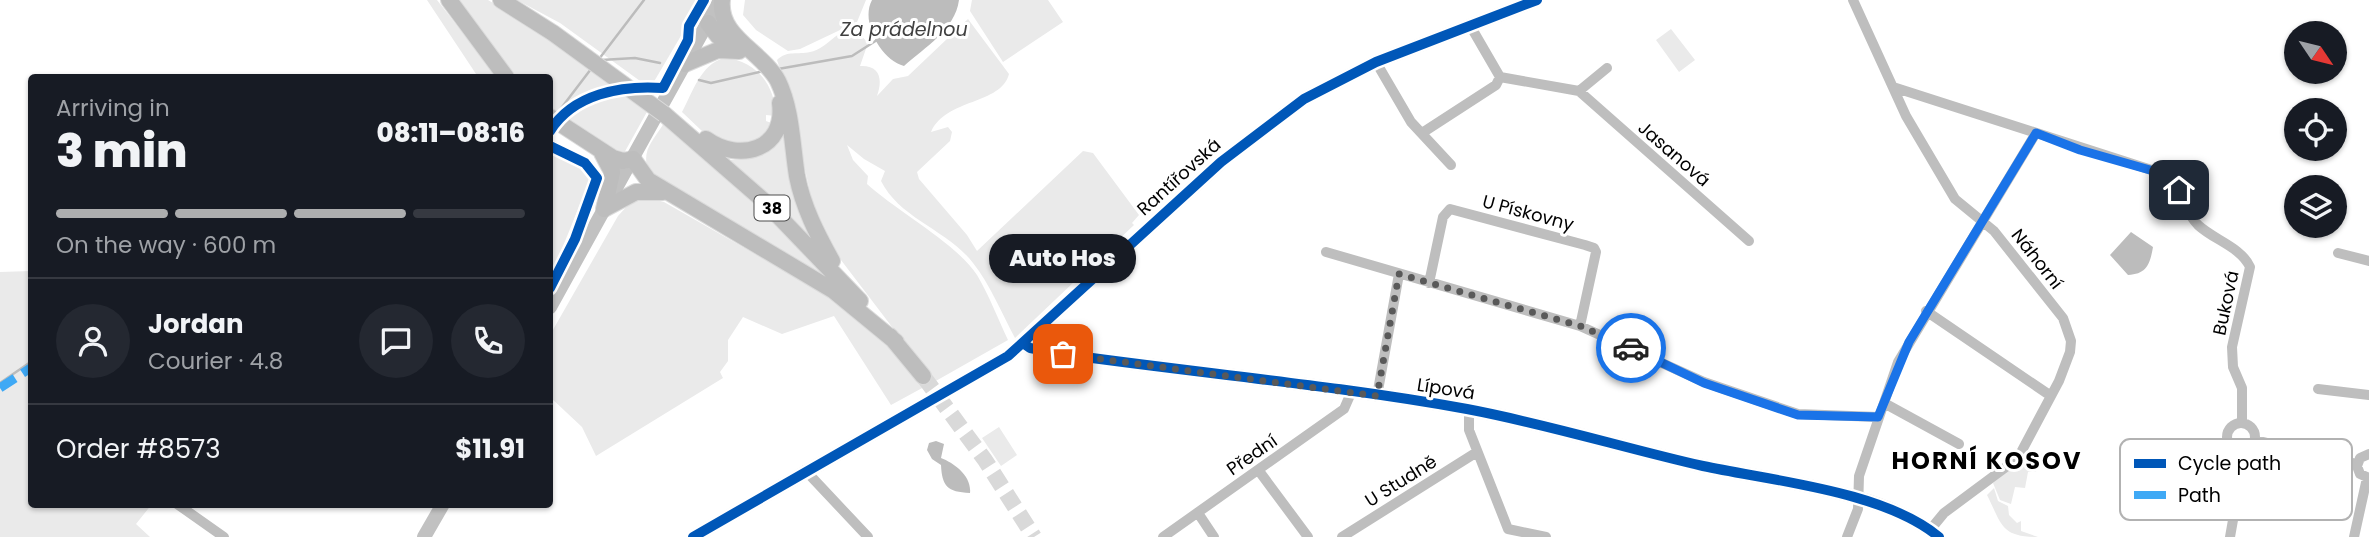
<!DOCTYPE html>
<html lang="en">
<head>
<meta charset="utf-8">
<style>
	body { margin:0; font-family:Poppins,sans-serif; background:#242831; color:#f1f3f6; height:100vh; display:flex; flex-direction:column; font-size:26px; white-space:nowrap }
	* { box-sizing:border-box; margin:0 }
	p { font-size:23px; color:#9ea1a6 }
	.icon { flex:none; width:38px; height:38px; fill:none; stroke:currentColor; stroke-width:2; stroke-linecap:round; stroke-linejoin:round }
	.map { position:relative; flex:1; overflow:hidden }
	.side { position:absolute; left:28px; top:74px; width:525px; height:434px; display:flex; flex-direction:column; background:#171b24; border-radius:7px; box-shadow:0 2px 5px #0004 }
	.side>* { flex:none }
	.needle { width:46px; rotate:125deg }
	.fabs { position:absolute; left:2284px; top:21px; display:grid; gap:14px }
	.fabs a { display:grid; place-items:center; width:63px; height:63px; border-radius:50%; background:#171b24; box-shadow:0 2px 5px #0004; font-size:35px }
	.pin { position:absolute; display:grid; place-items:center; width:60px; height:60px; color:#fff; margin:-30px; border-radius:14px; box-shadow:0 4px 10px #0006 }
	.courier { position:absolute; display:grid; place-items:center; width:70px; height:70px; margin:-35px; border:5px solid #1a73e8; border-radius:50%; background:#fff; color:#222; box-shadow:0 2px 9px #0007 }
	.bubble { position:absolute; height:49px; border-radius:24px; background:#171b24; box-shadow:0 2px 5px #0004; font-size:23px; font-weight:800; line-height:49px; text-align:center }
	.summary em { font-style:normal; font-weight:800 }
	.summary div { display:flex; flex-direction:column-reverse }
	.summary { display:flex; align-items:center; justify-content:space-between; height:119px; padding:0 28px }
	h1 { font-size:46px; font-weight:800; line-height:52px }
	.bar { display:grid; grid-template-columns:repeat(4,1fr); gap:10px 7px; align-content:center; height:84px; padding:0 28px }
	.bar i { height:9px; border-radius:5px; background:#363941 }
	.bar .on { background:#adaeaf }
	.bar p { grid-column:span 4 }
	.line { display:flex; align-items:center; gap:18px; padding:0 28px; border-top:2px solid #363941 }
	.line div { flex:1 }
	.round { display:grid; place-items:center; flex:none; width:74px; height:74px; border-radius:37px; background:#242831 }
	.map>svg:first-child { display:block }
</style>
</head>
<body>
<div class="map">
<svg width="2369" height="537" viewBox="0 0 2369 537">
	<rect width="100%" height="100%" fill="#fff"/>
	<path fill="#eaeaea" d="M427 0H437L497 77H478Z
		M456 0H488L539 31 648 110 623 155 550 111V77H513Z
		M517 0H702L652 85 647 86 560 23Z
		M745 0H866L857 22 800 49 788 51 756 30 743 15Z
		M972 0H1048L1063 22 1003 62 970 11Z
		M968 19 1009 74C1001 105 946 98 931 132L948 127 952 132 950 141 917 172 919 179 967 235 977 251 1083 151 1093 153 1139 215 1132 223 1134 225 1015 338C1002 314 990 284 973 263 948 230 900 219 881 181L885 171 864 159 847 145 853 160 868 176 867 184C898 212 956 243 977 275 989 295 998 319 1008 340L934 382 828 243 815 215 789 96 777 60C787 50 798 55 810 52 829 48 837 28 855 29L868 43 860 66C880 65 883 79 877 96L893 79 908 76Z
		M1671 29 1695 60 1679 72 1656 40Z
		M724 58C756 60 775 85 776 116L766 115V121L774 124 767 135 739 148 703 132 682 112C693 92 700 65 724 58Z
		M664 123 736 184 844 292 650 176C640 151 651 144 664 123Z
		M786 130 813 240 729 160 753 158 766 152Z
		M550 150 572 159 592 175 550 278Z
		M645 197 664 202 846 306 889 344 924 387 891 405 834 316 782 334 743 317 728 340V361L720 372 723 378 596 456 582 427 550 397V335L618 216 628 205Z
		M31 271 32 504H152L136 524 150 537H0V272Z
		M999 427 1017 455 1001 466 982 438Z
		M2048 453 2039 456 2036 472H2028L2025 488 2015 487 2011 504 2000 500 1993 483 2025 456Z
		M1994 488 1998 501 2008 506 2009 515 2017 523 2021 521V531L2038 537C2001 537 2002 525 1987 495Z"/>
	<path fill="#bcbcbc" d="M872 0H959C955 30 925 47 904 66 881 60 860 22 872 0Z
		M2131 232 2153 247C2150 264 2147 274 2128 275L2110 255Z
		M936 441 944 444 941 458C954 463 972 476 970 493 947 492 942 486 941 465L932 459 927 450 929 443Z"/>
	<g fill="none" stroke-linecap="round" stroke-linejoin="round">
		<path stroke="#bcbcbc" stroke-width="2.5" d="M599 59 644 0
			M601 60 635 58 660 63
			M778 69 852 56 877 40
			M699 80 711 83 764 71
			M559 111 591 69
			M0 383 32 361"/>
		<path stroke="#d9d9d9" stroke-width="16" stroke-dasharray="16 8" stroke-linecap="butt" d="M923 376 985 460 1034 537"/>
		<g stroke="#dbdbdb" stroke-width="18">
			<path id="primary" d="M449 0 506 77
				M501 0 553 33
				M722 0C718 37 762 51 778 81 792 110 792 145 797 176 803 207 817 234 832 261
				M708 23 718 36 740 50
				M685 64 718 50 739 51
				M664 114 764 201 860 301
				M550 117 613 158 623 161 633 159 648 180 834 291 896 342
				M706 139C739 163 786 150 780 103
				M602 153 612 172 604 209
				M604 209 636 192H663
				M890 336 923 376"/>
		</g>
		<path stroke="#bebebe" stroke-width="10" d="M1853 0 1906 116 1955 199 1994 231 2063 318 2071 341 2070 352 2059 381 2018 458 1944 513 1930 530
			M1376 62 1411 122 1451 165
			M1500 77 1579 91 1749 241
			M1893 87 2164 174C2182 188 2183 210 2198 225 2214 240 2241 247 2250 267L2232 347 2233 367 2242 388V423
			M1579 91 1607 68
			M1422 133 1496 85 1500 77 1471 27
			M1326 252 1580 326 1704 382 1798 414 1878 417
			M2338 253 2369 261
			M1429 283 1443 217 1450 209 1585 245 1594 248 1596 252 1580 326
			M1926 311 2051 396
			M2318 389 2369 395
			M1377 396 1399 274
			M1884 403 1959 444
			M1469 409V430L1508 529
			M2227 437a14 14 0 1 1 28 0a14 14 0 1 1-28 0Z
			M2255 440 2357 464
			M2369 454 2360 458 2357 466 2360 474 2369 478
			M805 470 868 537
			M1259 471 1308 537
			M177 504 224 537
			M1198 513 1214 537
			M1508 529 1546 537
			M1163 537 1344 409 1351 393
			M1342 537 1477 452
			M1847 537 1858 509 1859 476 1898 362 2036 133
			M2230 537 2239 486 2240 450
			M2354 537 2367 478"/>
		<path stroke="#c1c1c1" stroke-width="14" d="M550 307 720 0
			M1023 343 1030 348 1063 354C1197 373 1334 385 1467 409 1547 424 1624 448 1703 466 1773 481 1884 491 1939 537
			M424 537 443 504
			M693 537 1008 356 1221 162 1304 99 1376 62 1537 0"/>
		<use href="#primary" stroke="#bdbdbd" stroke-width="16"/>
		<g stroke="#dbdbdb" stroke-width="18" stroke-linecap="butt">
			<path id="primary-bridge" d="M553 33 664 114"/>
		</g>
		<use href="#primary-bridge" stroke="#bdbdbd" stroke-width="16"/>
		<path stroke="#3fa9f5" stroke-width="9" stroke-dasharray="18 9" stroke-linecap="butt" d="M0 388 32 367"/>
		<g stroke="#fff" stroke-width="15">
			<path id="cycleway" d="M550 131C573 94 621 85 663 88L688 40 689 26 704 0
				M550 146 585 163 597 178 575 239 550 288
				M1023 343 1030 348 1063 354C1197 373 1334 385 1467 409 1547 424 1624 448 1703 466 1773 481 1884 491 1939 537
				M693 537 1008 356 1221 162 1304 99 1376 62 1537 0"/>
		</g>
		<use href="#cycleway" stroke="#0057b8" stroke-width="10"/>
	</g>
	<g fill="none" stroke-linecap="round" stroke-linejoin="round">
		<path stroke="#595959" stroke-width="7" stroke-dasharray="0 12.6" d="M1063 354 1377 396 1399 274 1580 326 1631 348"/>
		<path stroke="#1a73e8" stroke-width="9" d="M1631 348 1704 383 1798 415 1878 417 1909 342 2036 133 2080 150 2164 174 2179 190"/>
	</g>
	<g text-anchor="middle" stroke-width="6" stroke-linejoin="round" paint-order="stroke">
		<rect fill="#fff" stroke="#4c4c4c" stroke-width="2" x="754.5" y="195.5" width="35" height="25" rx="5"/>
		<g font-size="16" font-weight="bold" fill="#000">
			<text x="772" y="214">38</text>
		</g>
		<g font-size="18" fill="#000" stroke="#fff">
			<text transform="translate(1674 154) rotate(41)" y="6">Jasanová</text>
			<text transform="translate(1179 177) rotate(-42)" y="6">Rantířovská</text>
			<text transform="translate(1528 213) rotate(15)" y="6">U Pískovny</text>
			<text transform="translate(2037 259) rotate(52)" y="6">Náhorní</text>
			<text transform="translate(2226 303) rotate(-78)" y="6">Buková</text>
			<text transform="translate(1446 389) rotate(9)" y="6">Lípová</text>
			<text transform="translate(1252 455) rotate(-35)" y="6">Přední</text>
			<text transform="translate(1401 481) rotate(-32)" y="6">U Studně</text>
		</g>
		<g font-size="19" font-style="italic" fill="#404040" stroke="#fff">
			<text x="904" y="36">Za prádelnou</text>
		</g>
		<g font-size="24" font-weight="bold" letter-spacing="2" fill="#000" stroke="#fff">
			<text x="1987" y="469">HORNÍ KOSOV</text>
		</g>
	</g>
	<rect x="2120" y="439" width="232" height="81" rx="10" fill="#fff" stroke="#b2b2b2" stroke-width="2"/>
	<rect x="2134" y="459" width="32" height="9" fill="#0057b8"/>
	<rect x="2134" y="491" width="32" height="8" fill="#3fa9f5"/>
	<g font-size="19" fill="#000">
		<text x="2178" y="470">Cycle path</text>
		<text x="2178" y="502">Path</text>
	</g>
</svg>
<div class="fabs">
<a><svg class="needle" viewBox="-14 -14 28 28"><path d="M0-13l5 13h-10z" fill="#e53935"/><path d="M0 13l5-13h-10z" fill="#9ea1a6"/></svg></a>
<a><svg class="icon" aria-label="locate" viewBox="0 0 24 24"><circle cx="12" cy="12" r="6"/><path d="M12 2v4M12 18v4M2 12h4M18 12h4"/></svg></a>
<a><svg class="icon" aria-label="layers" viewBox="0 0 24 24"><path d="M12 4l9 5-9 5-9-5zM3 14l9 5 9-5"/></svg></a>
</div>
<div class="pin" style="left:1063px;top:354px;background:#ea580c"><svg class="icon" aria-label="bag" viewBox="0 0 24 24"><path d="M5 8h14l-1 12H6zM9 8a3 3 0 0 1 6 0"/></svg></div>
<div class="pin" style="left:2179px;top:190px;background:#1f2937"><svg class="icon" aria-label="home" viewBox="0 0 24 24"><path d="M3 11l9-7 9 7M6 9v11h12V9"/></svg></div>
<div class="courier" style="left:1631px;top:348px"><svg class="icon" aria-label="car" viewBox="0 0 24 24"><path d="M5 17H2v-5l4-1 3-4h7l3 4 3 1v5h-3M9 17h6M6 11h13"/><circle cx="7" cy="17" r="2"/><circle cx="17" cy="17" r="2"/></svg></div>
<div class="bubble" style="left:989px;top:234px;width:147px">Auto Hos</div>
<section class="side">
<div class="summary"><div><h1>3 min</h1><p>Arriving in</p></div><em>08:11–08:16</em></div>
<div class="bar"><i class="on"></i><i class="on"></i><i class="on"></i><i></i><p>On the way · 600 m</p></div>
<div class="line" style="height:126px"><a class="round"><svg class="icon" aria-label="person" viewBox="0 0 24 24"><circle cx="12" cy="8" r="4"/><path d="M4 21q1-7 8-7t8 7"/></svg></a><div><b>Jordan</b><p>Courier · 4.8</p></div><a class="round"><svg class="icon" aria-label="chat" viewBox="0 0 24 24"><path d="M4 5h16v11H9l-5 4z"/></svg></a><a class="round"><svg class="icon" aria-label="phone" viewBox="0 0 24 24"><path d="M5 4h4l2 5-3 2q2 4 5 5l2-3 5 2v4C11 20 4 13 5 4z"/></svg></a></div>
<div class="line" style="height:91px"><div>Order #8573</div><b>$11.91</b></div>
</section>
</div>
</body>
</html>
